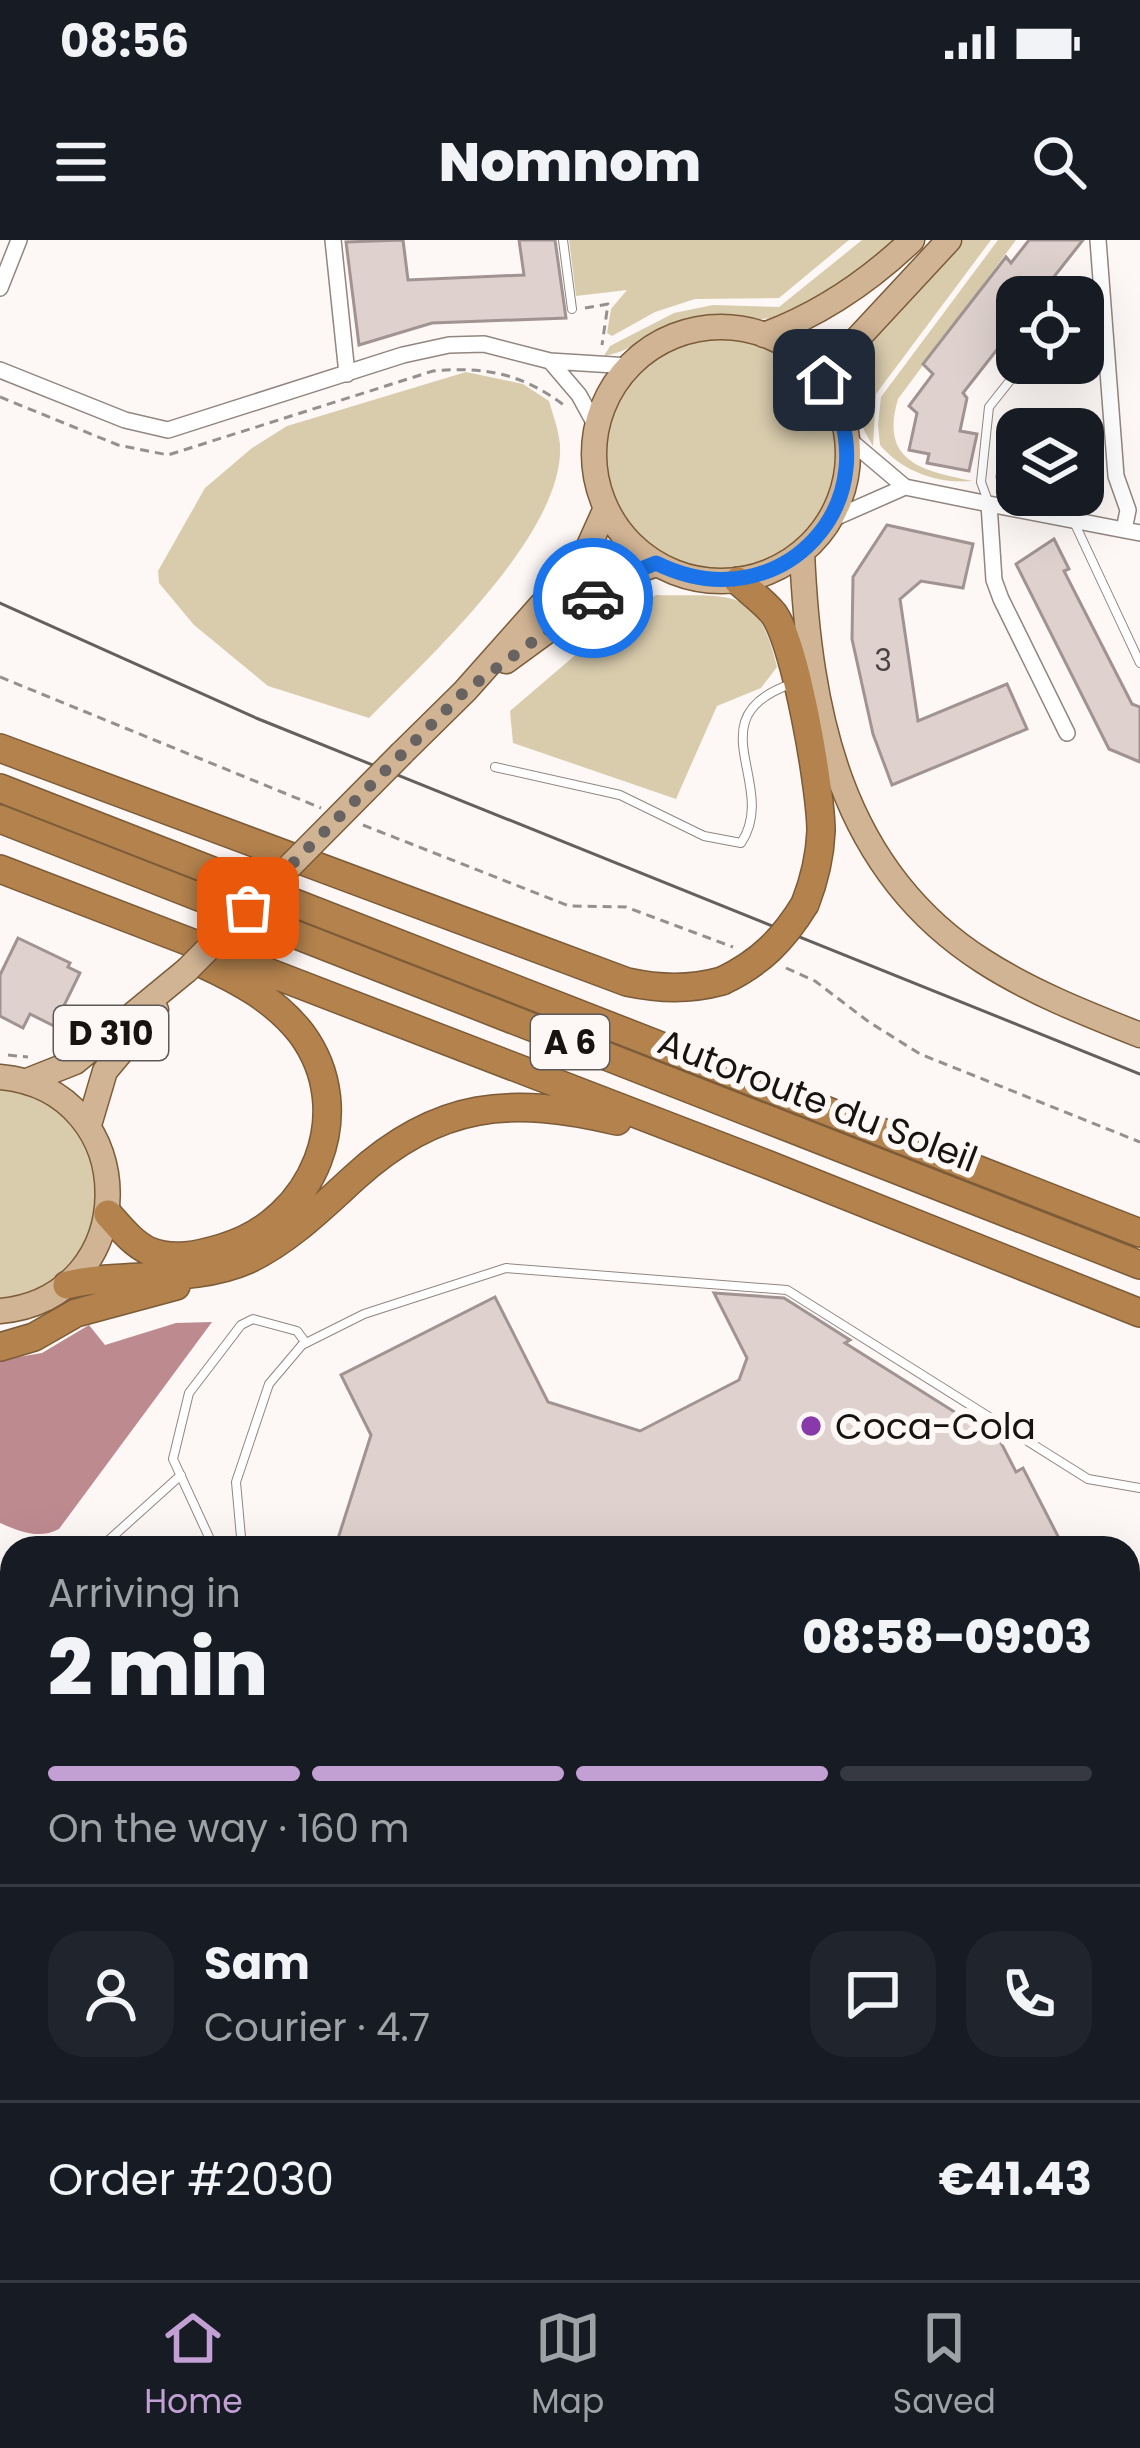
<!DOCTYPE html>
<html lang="en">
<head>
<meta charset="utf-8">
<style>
	body { margin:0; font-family:Poppins,sans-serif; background:#20242c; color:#f1f3f6; height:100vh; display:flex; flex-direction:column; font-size:45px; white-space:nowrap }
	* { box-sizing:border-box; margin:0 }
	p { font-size:39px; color:#9ea1a6 }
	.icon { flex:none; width:66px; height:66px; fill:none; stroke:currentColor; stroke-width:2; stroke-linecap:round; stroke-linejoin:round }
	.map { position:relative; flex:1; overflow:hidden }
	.side { position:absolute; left:0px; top:1296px; width:1140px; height:744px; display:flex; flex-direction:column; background:#171b24; border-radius:36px 36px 0 0; box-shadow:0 12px 48px #0002 }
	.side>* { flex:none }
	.fabs { position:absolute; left:996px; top:36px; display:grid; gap:24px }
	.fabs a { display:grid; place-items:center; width:108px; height:108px; border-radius:24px; background:#171b24; box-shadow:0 12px 48px #0002; font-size:60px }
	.pin { position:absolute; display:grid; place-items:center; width:102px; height:102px; color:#fff; margin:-51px; border-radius:24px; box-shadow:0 6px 18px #0006 }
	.courier { position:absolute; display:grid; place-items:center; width:120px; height:120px; margin:-60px; border:9px solid #1a73e8; border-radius:50%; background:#fff; color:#222; box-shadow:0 3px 15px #0007 }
	.summary em { font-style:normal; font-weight:800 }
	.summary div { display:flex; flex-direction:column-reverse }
	.summary { display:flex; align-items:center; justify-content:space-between; height:204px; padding:0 48px }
	h1 { font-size:78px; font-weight:800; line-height:90px }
	.bar { display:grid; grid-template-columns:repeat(4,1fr); gap:18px 12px; align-content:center; height:144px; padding:0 48px }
	.bar i { height:15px; border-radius:9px; background:#363941 }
	.bar .on { background:#c2a0d4 }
	.bar p { grid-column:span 4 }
	.line { display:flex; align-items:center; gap:30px; padding:0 48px; border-top:3px solid #363941 }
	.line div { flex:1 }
	.round { display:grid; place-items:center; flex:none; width:126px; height:126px; border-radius:36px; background:#20242c }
	.status { display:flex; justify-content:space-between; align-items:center; height:84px; padding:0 60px; background:#171b24; direction:ltr }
	.status svg { height:33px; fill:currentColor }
	header { display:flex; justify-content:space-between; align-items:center; height:156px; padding:0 48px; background:#171b24; font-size:54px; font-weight:800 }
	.tabs { display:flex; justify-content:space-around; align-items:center; height:168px; border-top:3px solid #363941; background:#171b24; font-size:33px; color:#9ea1a6 }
	.tabs a { display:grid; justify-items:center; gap:6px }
	.tabs .on { color:#c2a0d4 }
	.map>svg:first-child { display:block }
</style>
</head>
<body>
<div class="status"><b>08:56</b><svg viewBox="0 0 49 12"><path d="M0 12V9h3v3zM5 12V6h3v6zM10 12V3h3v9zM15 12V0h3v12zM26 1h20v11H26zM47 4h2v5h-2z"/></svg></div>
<header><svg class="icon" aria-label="menu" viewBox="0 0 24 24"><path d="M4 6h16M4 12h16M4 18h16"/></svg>Nomnom<svg class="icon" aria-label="search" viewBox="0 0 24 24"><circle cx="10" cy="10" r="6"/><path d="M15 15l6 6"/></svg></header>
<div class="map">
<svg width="1140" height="2040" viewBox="0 0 1140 2040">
	<rect width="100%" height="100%" fill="#fdf8f6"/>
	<path fill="#d9ccad" d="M569 0H849L779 58 695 59 655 72 612 96 607 93 611 69 627 50 576 56Z
		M862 0H898C869 25 811 73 772 78 744 82 718 72 689 79 658 87 635 111 604 116L610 106 674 73 713 65 779 67Z
		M962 0H991L876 154 873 206C850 170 848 139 870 102Z
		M998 0H1016L898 159C879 223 924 231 973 241 938 244 903 232 880 205L878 185 881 157Z
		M605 216a116 116 0 1 1 232 0a116 116 0 1 1-232 0Z
		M466 132 523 144 549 161C553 175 559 191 560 205 565 293 428 418 369 478L268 446 194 385 159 343 158 331 205 248 252 208 287 186Z
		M656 355C731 357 757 344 777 427L761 448 717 466 676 559 513 503 510 471 628 370Z
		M0 846C64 860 86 878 95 944 104 1012 64 1047 0 1059Z"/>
	<path fill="#bd8a90" d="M212 1082 59 1289C39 1300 19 1291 0 1283V1120L42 1113 89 1085 105 1105 176 1083Z"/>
	<path fill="#ded1ce" stroke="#a09391" stroke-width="3" d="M403 0 408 40 524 35 519 0H555L566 78 432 83 359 105 346 2Z
		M1029 0H1083L1038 57H1017V84L963 153 967 158 960 191 977 194 969 231 927 223 929 214 909 210 917 173 909 166 933 134 923 124 1006 17 1011 23Z
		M1004 190 1017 192V241L997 237Z
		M887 285 973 304 963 348 921 341 900 359 918 481 1007 444 1027 489 892 545 873 494 852 399 853 337Z
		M1054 299 1069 329 1064 331 1132 464 1140 467V522L1109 509 1016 324Z
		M18 698 70 723 68 727 80 733 54 786 30 774 23 788 0 776V735Z
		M714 1053 784 1058 850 1100 845 1103 969 1181 978 1198 995 1191 1016 1232 1023 1228 1064 1308H335L371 1195 341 1135 495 1057 548 1162 640 1191 739 1140 747 1118Z"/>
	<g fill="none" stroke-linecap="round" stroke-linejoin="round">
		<g stroke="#918680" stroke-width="10">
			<path id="lane" d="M563 0 572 69
				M989 264 981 242 989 167 1024 123
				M1074 282 1140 423
				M495 527 620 555 704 596 741 603C780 545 694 478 791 444
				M100 1308 181 1235
				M214 1308 173 1219 189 1153 241 1085 253 1079 297 1091 306 1103
				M242 1308 236 1242 269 1144 302 1105 364 1074 506 1028 787 1050 1088 1239 1140 1248
				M0 1404 12 1392
				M1131 1538 1140 1573
				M1132 1613 1140 1577
				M1128 1707 1132 1722 1128 1737
				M1129 1793 1140 1812
				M1128 1883 1140 1870
				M0 1937 12 1950
				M1128 1938 1140 1953
				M70 2028 79 2040
				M278 2028 286 2040
				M648 2028 660 2040
				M799 2028 809 2040
				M866 2028 875 2040
				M369 2040 387 2028
				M778 2040 793 2028
				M936 2040 950 2028"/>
		</g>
		<g stroke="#918680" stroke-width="18">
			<path id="street" d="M333 0 347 134
				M1098 0 1116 236 1128 270 1124 290 1140 293
				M0 48 19 0
				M550 121 579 155 597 188
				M0 130 125 180 168 190 403 115 449 105 484 104 550 121 630 126
				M847 198 905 247 989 264 994 340 1001 359 1067 493
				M989 264 1124 290
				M830 280 905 247
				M1129 1793 1140 1788"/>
		</g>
		<g stroke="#7c5b38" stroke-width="27">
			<path id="primary" d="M594 214a127 127 0 1 1 254 0a127 127 0 1 1-254 0Z
				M764 95C821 74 869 41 912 0
				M836 160 845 122 858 98 949 0
				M802 312C809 471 839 629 983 721 1031 752 1087 774 1140 795
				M506 421 621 337 656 324
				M402 513 465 451 584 317 606 268
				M0 837C144 850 143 1058 0 1071
				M27 841 75 822 187 730
				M89 885 105 831 156 770"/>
		</g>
		<g stroke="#7c5b38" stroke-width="30">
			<path id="highway" d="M738 341C749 351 763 361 773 373 796 403 821 551 821 591 820 617 814 641 805 664
				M0 508 627 742C660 749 689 750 722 741
				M0 548 1140 993
				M0 579 1140 1025
				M0 629 769 925 1140 1073
				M108 974C120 987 132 1003 149 1011 173 1021 199 1015 222 1008 313 982 360 872 301 793 275 760 240 741 203 724
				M67 1045C125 1031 193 1044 247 1020 288 1001 322 967 355 937 438 861 512 856 617 881
				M0 1107 34 1097 76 1073 176 1046"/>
		</g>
		<path stroke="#94908e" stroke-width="3" stroke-dasharray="9 6" stroke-linecap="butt" d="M585 68 608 64 602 105
			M0 157 118 205 168 215 433 131C485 126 523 134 565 166
			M0 437 321 568
			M363 585 569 666 626 667 733 707
			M786 728 815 741 869 782 920 814 1140 902
			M8 815 28 817"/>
		<use href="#lane" stroke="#fff" stroke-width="8"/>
		<use href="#street" stroke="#fff" stroke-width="15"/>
		<use href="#primary" stroke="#d1b494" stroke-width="24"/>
		<use href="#highway" stroke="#b3824d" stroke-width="27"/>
		<path stroke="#64605e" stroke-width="3" d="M0 363 256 478 1140 834"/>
		<g stroke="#7c5b38" stroke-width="27" stroke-linecap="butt">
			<path id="primary-bridge" d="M187 730 402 513"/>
		</g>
		<g stroke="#7c5b38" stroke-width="30" stroke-linecap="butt">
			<path id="highway-bridge" d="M722 741C760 723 783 700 805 664"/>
		</g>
		<use href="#primary-bridge" stroke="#d1b494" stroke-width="24"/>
		<use href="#highway-bridge" stroke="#b3824d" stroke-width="27"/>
	</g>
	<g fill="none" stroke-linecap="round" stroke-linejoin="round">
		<path stroke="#686361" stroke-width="12" stroke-dasharray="0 21.6" d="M248 668 465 451 593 358"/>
		<path stroke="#1a73e8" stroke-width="15" d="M593 358 621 337 656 323C781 385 897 259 824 140"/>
	</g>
	<circle fill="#893aaa" stroke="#fdf8f6" stroke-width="4.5" cx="811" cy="1186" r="12"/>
	<g text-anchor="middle" stroke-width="12" stroke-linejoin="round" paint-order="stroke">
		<g font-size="30" fill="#494240">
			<text x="883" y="431">3</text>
		</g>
		<g fill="#fdf8f6" stroke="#5c5856" stroke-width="3">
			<rect x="54" y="766" width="114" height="54" rx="9"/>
			<rect x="531" y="775" width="78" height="54" rx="9"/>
		</g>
		<g font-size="33" font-weight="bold" fill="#171311">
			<text x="111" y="805">D 310</text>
			<text x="570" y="814">A 6</text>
		</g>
		<g font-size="36" fill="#171311" stroke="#fdf8f6">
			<text transform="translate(818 860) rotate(21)" y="13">Autoroute du Soleil</text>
		</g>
		<g font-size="36" fill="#171311" stroke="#fdf8f6" text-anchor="start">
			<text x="835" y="1199">Coca-Cola</text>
		</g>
	</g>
</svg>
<div class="fabs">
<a><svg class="icon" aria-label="locate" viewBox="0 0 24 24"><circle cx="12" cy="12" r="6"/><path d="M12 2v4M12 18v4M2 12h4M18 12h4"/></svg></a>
<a><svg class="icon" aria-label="layers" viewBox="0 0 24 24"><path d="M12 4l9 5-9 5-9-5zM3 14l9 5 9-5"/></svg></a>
</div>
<div class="pin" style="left:248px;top:668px;background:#ea580c"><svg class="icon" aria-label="bag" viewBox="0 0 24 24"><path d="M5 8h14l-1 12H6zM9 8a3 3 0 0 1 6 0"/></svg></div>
<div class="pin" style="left:824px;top:140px;background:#1f2937"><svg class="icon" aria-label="home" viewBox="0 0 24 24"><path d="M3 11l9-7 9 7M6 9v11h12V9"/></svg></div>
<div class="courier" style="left:593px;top:358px"><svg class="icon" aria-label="car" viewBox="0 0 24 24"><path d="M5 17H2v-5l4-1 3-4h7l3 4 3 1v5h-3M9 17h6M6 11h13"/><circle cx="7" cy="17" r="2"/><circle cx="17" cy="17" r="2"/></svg></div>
<section class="side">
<div class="summary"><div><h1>2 min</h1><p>Arriving in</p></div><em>08:58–09:03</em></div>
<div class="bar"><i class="on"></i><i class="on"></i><i class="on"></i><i></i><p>On the way · 160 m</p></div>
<div class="line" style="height:216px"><a class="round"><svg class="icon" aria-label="person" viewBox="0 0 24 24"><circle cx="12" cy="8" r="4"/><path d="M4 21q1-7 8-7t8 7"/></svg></a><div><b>Sam</b><p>Courier · 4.7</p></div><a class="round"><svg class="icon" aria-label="chat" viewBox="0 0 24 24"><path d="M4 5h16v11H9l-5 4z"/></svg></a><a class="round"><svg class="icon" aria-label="phone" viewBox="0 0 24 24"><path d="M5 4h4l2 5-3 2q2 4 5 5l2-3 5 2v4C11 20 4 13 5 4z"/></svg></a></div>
<div class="line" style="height:156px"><div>Order #2030</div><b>€41.43</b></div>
</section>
</div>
<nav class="tabs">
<a class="on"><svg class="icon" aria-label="home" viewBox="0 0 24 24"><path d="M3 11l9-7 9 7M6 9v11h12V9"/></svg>Home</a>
<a><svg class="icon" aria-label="map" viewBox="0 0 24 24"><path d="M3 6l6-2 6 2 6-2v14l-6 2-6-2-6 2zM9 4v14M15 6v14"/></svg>Map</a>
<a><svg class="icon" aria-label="saved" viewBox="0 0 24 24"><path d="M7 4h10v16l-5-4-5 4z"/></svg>Saved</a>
</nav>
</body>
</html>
